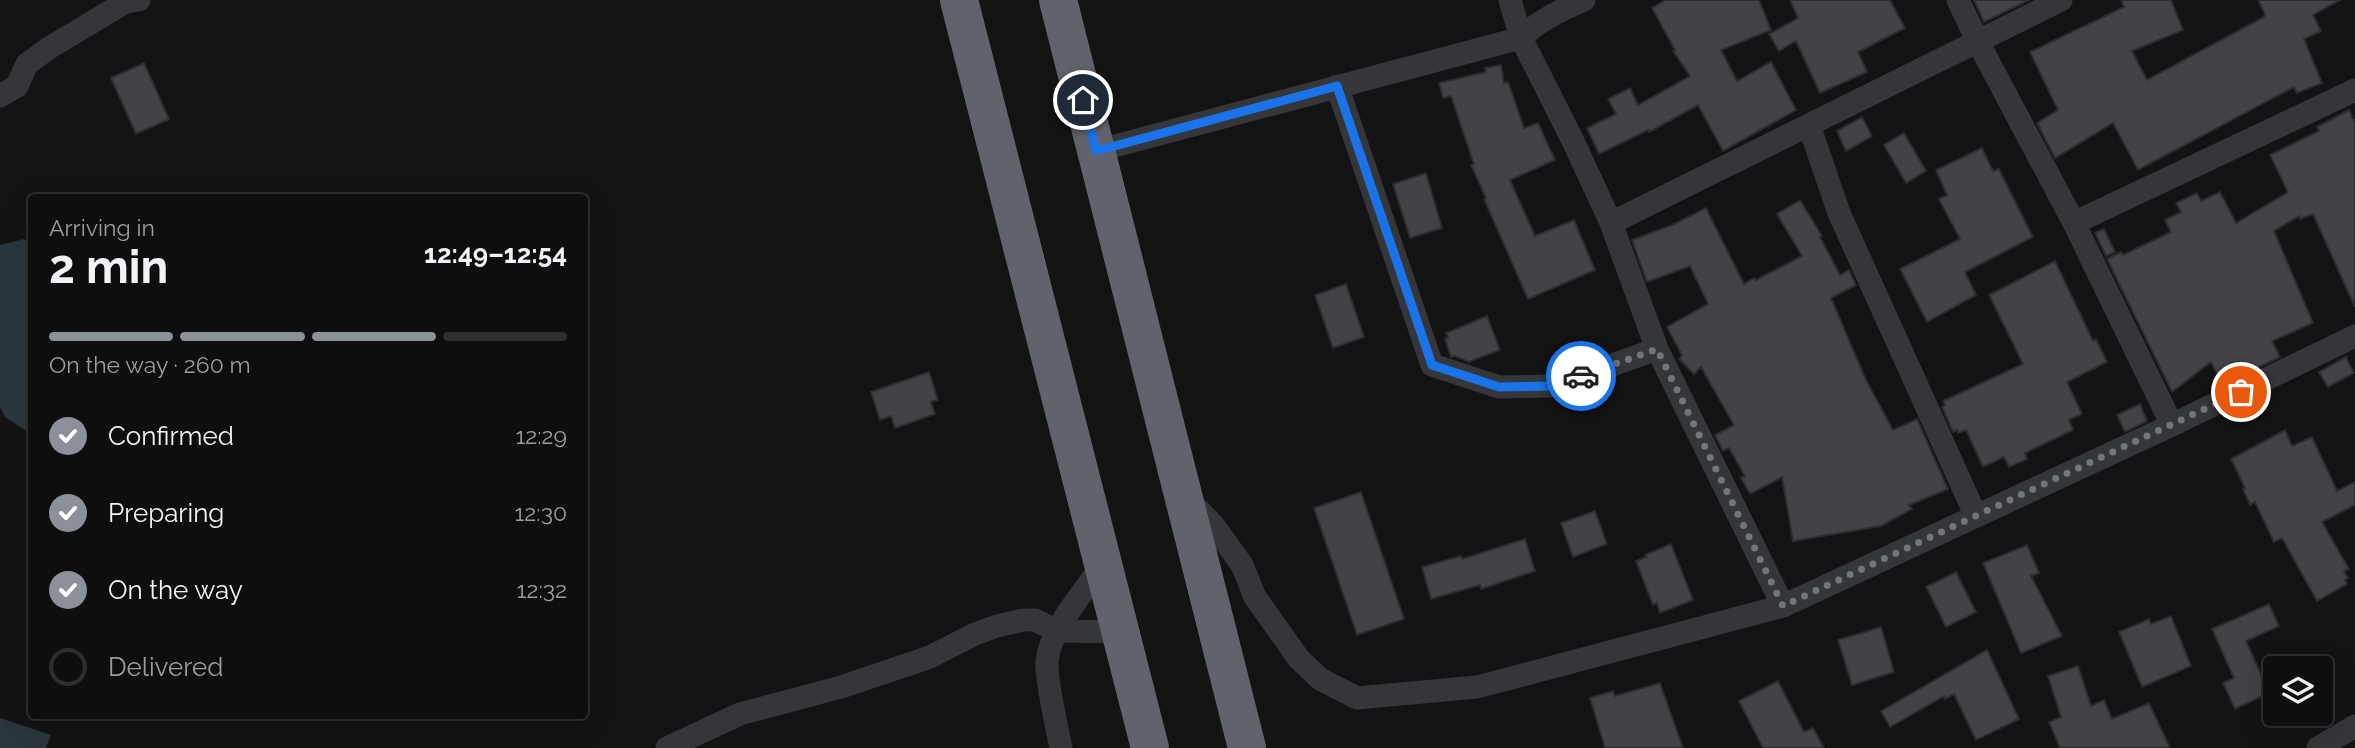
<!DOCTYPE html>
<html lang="en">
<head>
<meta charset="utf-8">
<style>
	body { margin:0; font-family:Raleway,sans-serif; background:#171718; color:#f1f3f6; height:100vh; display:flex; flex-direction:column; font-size:26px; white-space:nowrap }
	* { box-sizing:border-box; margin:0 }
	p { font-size:23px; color:#9b9c9e }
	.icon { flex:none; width:38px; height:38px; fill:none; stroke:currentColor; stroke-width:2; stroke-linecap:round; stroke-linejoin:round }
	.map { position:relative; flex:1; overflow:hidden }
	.sheet { position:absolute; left:28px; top:194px; width:560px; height:525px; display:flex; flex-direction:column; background:#0e0e0f; border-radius:7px; box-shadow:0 7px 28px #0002,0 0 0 2px #2e2e2f }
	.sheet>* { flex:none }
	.controls { position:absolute; left:2263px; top:656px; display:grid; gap:14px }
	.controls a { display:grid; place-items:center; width:70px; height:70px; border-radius:7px; background:#0e0e0f; box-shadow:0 7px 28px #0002,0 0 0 2px #2e2e2f; font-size:35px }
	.pin { position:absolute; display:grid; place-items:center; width:60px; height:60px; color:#fff; margin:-30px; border:4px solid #fff; border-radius:50%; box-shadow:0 2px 7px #0007 }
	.courier { position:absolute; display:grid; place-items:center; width:70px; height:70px; margin:-35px; border:5px solid #1a73e8; border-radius:50%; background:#fff; color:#222; box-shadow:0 2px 9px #0007 }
	.overview em { font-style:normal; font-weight:700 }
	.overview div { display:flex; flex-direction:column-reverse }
	.overview { display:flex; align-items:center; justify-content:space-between; height:119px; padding:0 21px }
	h1 { font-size:46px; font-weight:700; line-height:52px }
	.bar { display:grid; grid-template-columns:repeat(4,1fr); gap:10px 7px; align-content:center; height:84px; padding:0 21px }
	.bar i { height:9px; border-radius:5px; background:#2e2e2f }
	.bar .selected { background:#8c9099 }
	.bar p { grid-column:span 4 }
	ol { padding:0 21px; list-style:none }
	li { display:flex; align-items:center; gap:21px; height:77px }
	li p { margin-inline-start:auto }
	li .icon { padding:7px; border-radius:50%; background:#8c9099; color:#fff; stroke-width:4 }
	li:last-child { color:#9b9c9e }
	li i { width:38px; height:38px; border:4px solid #2e2e2f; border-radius:50% }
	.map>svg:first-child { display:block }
</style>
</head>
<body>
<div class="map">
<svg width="2355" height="748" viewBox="0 0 2355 748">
	<rect width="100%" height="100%" fill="#131314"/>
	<path fill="#2b363a" d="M24 239 32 246 31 434 5 417 0 407V245Z
		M0 718 51 735 46 748H0Z"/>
	<path fill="#424347" stroke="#2d2d30" stroke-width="2" d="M1666 0H1759L1771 30 1721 50 1737 81 1771 62 1796 110 1723 151 1698 105 1649 132 1648 130 1599 154 1587 128 1616 114 1608 99 1630 88 1638 105 1690 76 1673 51 1675 50 1652 8Z
		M1790 0H1890L1905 28 1858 52 1867 72 1820 93 1796 41 1779 51 1769 34 1798 18Z
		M1974 0H2029L1984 22Z
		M2121 0H2171L2183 30 2132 51 2147 80 2264 17 2265 14 2258 0H2340L2313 15 2321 31 2304 39 2322 83 2297 93 2294 87 2138 170 2113 123 2055 158 2037 123 2058 110 2030 52 2124 7Z
		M144 63 169 119 136 134 111 78Z
		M1501 65 1504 83 1508 82 1524 128 1538 123 1555 160 1510 180 1535 236 1574 220 1595 270 1528 299 1484 199 1486 198 1471 165 1474 164 1451 96 1443 98 1439 83 1486 72 1485 68Z
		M2349 110 2355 123V307L2313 214 2300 219 2299 216 2274 231 2313 323 2272 341 2280 357 2222 385 2211 362 2172 392 2107 259 2121 252 2123 255 2171 232 2165 220 2181 212 2176 203 2197 193 2201 201 2220 192 2236 223 2288 192 2270 155 2319 131 2317 127Z
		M1862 117 1872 136 1846 151 1837 131Z
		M1904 133 1926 171 1906 183 1884 145Z
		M1982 148 1993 171 1999 169 2033 237 1965 272 1976 295 1927 322 1900 269 1960 239 1939 199 1947 195 1936 170Z
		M1426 173 1442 228 1410 238 1393 184Z
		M1800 200 1822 236 1820 237 1840 275 1849 270 1856 285 1831 298 1866 380 1893 430 1917 419 1948 489 1909 505 1912 509 1881 526 1793 541 1782 477 1750 494 1741 478 1745 476 1729 448 1723 451 1715 435 1734 425 1701 367 1694 374 1679 359 1682 355 1667 327 1708 304 1690 266 1647 282 1632 240 1672 225 1706 208 1744 284 1754 278 1756 280 1802 256 1777 214Z
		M2104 229 2115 252 2106 256 2095 233Z
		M2055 261 2093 341 2096 339 2107 362 2067 382 2082 414 2069 420 2073 430 2025 453 2027 459 2009 467 2004 457 1983 467 1966 430 1958 433 1957 430 1953 432 1942 407 1945 405 1943 401 2023 364 1989 295Z
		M1346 284 1364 337 1333 348 1315 295Z
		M1487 316 1500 350 1469 362 1455 356 1451 357 1445 339 1448 338 1446 333Z
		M2346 357 2354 373 2328 387 2319 372Z
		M929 372 938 400 931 402 935 414 895 428 891 416 880 420 871 392Z
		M2140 404 2147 421 2125 432 2117 415Z
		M2285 430 2292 446 2312 437 2337 491 2355 482V505L2322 522 2349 569 2344 571 2348 578 2345 580 2347 584 2317 601 2282 538 2274 542 2255 502 2250 505 2243 489 2245 488 2231 459Z
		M1361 492 1404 619 1357 635 1314 508Z
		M1595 511 1607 544 1573 557 1561 523Z
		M1525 539 1535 571 1481 589 1480 585 1431 599 1422 567 1461 556 1462 559Z
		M1671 544 1693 600 1660 613 1657 603 1653 605 1636 561 1646 557 1645 555Z
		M2027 545 2039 573 2031 576 2062 636 2021 653 1983 563Z
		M1956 572 1976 612 1946 627 1926 587Z
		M2269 604 2279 626 2246 641 2269 693 2235 709 2223 683 2234 678 2212 629Z
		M2171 616 2191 666 2142 687 2119 632 2149 619 2151 624Z
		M1881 627 1894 672 1852 685 1838 640Z
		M1987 650 2019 719 1976 740 1954 694 1945 699 1944 696 1890 727 1881 711Z
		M2078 666 2091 706 2104 700 2112 719 2149 703 2170 748H2060L2049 722 2061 717 2048 676Z
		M1778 681 1804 732 1813 728 1824 748H1763L1739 701Z
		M1660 683 1683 748H1605L1590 698 1613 691 1615 696Z"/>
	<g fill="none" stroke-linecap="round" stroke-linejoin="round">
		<path stroke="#343639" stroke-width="23" d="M1510 0 1521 38 1573 141 1611 223 1657 349 1783 606
			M1958 0 1978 42 2074 223 2172 425
			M1337 86 1432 365 1499 387 1554 386 1657 349
			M0 96 17 86 27 64 49 48 126 2 139 0
			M1809 125 1839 213 1976 516
			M1096 151 1521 38C1539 20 1560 11 1584 0
			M1611 223 2061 0
			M2074 223 2355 90
			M1189 500 1214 526 1242 565 1255 597 1299 659 1320 679 1357 698 1477 687 1783 606 2172 425 2355 336
			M667 748 740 714 841 687 930 657 975 634 997 626 1023 620H1035L1057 631 1120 632
			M1061 748C1057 726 1046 683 1047 662 1049 630 1085 591 1103 564
			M2318 748 2355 726"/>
		<path stroke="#60646a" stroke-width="38" d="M959 0 1150 748
			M1058 0 1247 748"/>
	</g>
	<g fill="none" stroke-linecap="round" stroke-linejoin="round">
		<path stroke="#71767d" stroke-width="7" stroke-dasharray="0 12.6" d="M1581 376 1657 349 1783 606 2241 392"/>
		<path stroke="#1a73e8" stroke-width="9" d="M1083 100 1096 151 1337 86 1432 365 1499 387 1553 386 1581 376"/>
	</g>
</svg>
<div class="controls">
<a><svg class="icon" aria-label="layers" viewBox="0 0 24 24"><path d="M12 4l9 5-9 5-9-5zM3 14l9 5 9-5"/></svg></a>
</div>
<div class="pin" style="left:2241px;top:392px;background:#ea580c"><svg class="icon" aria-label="bag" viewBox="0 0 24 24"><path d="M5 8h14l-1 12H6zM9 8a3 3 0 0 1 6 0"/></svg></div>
<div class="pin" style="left:1083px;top:100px;background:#1f2937"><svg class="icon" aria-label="home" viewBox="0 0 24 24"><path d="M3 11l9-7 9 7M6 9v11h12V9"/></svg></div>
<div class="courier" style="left:1581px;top:376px"><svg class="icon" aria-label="car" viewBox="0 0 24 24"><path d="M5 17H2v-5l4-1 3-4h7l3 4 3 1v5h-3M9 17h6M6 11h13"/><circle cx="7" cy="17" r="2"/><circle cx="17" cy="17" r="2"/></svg></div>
<section class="sheet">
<div class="overview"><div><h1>2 min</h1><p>Arriving in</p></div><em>12:49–12:54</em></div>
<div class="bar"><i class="selected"></i><i class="selected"></i><i class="selected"></i><i></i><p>On the way · 260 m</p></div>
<ol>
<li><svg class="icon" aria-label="check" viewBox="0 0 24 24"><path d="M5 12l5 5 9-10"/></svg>Confirmed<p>12:29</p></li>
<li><svg class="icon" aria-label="check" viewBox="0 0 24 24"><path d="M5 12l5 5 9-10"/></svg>Preparing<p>12:30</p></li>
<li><svg class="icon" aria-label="check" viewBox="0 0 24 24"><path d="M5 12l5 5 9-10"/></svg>On the way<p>12:32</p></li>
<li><i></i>Delivered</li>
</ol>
</section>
</div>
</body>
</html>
